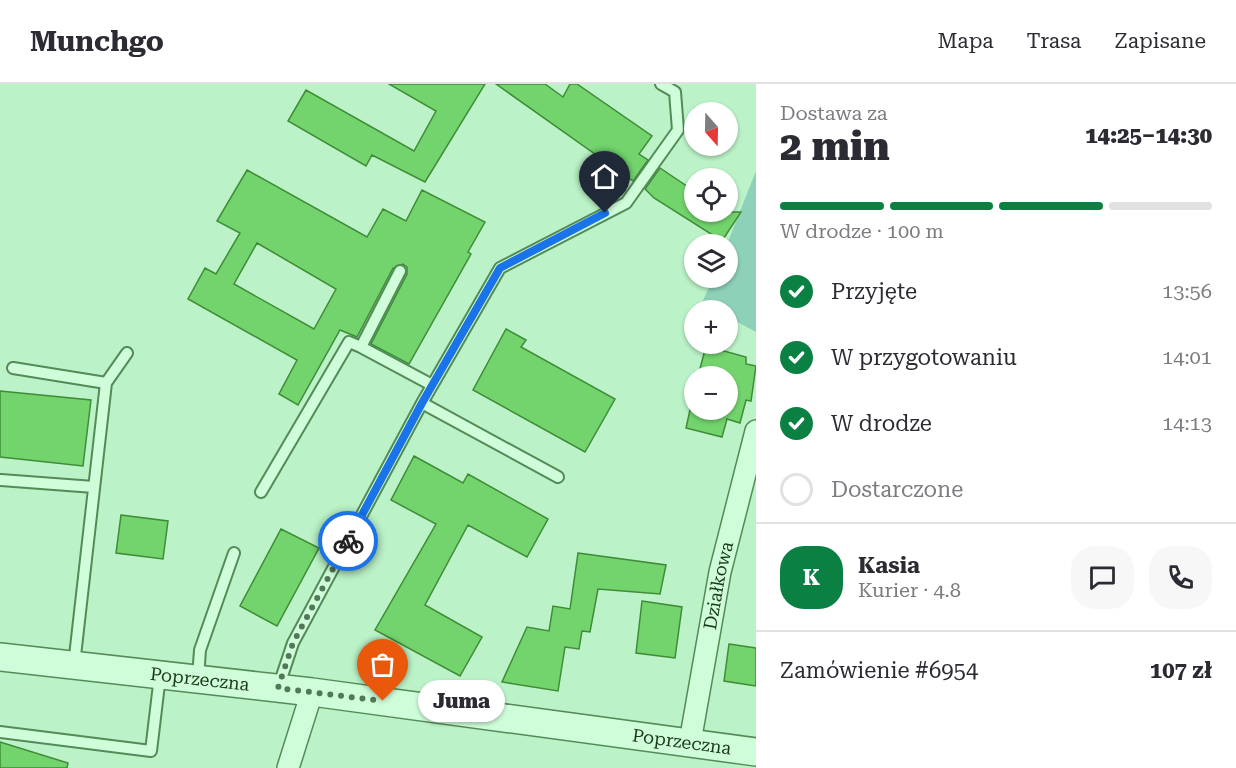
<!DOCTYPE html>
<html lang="pl">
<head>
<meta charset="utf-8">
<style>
	body { margin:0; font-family:"Roboto Serif",serif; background:#f7f7f7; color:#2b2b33; height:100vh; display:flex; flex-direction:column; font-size:22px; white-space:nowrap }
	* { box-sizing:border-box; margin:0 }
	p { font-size:20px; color:#7c7c81 }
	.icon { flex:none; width:33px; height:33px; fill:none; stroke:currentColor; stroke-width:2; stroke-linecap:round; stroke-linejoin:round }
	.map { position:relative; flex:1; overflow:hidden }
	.sheet { display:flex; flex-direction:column; background:#fff; width:480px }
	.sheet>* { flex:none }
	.needle { width:39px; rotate:160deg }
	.fabs { position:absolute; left:684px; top:18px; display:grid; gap:12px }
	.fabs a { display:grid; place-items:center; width:54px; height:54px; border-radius:50%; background:#fff; box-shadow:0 2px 4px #0004; font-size:30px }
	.pin { position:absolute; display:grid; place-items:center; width:51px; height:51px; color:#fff; margin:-62px -26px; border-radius:50% 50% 50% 0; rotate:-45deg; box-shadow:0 0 6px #0007 }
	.pin .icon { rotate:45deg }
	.courier { position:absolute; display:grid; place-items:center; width:60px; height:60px; margin:-30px; border:4px solid #1a73e8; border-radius:50%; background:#fff; color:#222; box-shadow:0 2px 8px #0007 }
	.bubble { position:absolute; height:42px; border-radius:21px; background:#fff; box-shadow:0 2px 4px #0004; font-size:20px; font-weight:800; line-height:42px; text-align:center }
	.summary em { font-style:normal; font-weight:800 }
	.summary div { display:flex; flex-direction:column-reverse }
	.summary { display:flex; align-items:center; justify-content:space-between; height:102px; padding:0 24px }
	h1 { font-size:39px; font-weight:800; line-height:45px }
	.bar { display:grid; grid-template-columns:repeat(4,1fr); gap:9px 6px; align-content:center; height:72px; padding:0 24px }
	.bar i { height:8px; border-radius:4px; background:#e1e1e2 }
	.bar .current { background:#0b8043 }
	.bar p { grid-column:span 4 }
	.line { display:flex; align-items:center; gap:15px; padding:0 24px; border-top:2px solid #e1e1e2 }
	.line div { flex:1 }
	.round { display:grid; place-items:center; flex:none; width:63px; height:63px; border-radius:24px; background:#f7f7f7 }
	ol { padding:0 24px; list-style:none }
	li { display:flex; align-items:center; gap:18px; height:66px }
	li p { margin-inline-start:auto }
	li .icon { padding:6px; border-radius:50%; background:#0b8043; color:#fff; stroke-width:4 }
	li:last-child { color:#7c7c81 }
	li i { width:33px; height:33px; border:3px solid #e1e1e2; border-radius:50% }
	header { display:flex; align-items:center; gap:36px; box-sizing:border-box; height:84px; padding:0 30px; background:#fff; border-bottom:2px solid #e1e1e2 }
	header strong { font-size:28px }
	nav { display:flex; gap:33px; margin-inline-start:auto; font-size:21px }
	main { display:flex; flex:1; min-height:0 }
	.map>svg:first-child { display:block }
</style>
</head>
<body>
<header>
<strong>Munchgo</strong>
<nav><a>Mapa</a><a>Trasa</a><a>Zapisane</a></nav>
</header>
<main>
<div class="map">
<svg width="756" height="684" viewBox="0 0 756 684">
	<rect width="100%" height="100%" fill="#bbf2c7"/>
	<path fill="#8ed1b9" d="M756 87V248L728 233V226H716L702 219 713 194H728L727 160Z"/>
	<path fill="#73d46d" stroke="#3e8c37" stroke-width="1.5" fill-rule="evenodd" d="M389 0H485L425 98 372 71 366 82 288 37 306 6 414 67 436 27Z
		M496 0H545L563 13 570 0H577L652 52 639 70 648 76 633 97Z
		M660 84 694 107V128H741L722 157 654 114 645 105Z
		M247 86 367 153 383 125 406 137 422 106 485 138 468 168 471 170 409 280 371 260 407 190V183L403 180 393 184 357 253 340 246 298 321 279 310 297 276 188 215 205 184 216 190 240 149 217 137ZM257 159 336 205 314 245 234 200Z
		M506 245 526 256 521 263 615 315 585 368 473 306Z
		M706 262 746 273V280L756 282 751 317 746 316 740 339 727 335 722 353 686 344 694 308V326H728V292H698Z
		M0 307 91 316 83 382 0 373Z
		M414 372 463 399 468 390 548 435 527 473 468 441 425 521 482 553 460 592 375 546 436 440 391 416Z
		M121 431 168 437 163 475 116 469Z
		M281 445 319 464 277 542 240 522Z
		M578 469 666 481 660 510 598 505 590 548 582 547 579 565 565 563 558 607 502 598 527 543 549 547 553 522 570 525Z
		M642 517 682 523 675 574 636 569Z
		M729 560 756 564V602L724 597Z
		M0 658 68 679 67 684H0Z"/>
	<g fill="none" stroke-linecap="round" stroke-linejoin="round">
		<g stroke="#538b56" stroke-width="14">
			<path id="service" d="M400 187 361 263 432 301
				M13 284 106 299
				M422 319 558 393
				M1 396 94 403
				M261 408 349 258 361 263
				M74 581 106 299 127 269
				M198 594 200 566 234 469
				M278 604 293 559 422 319 500 184 626 119 678 46 675 8 661 0
				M0 648 151 667 160 592"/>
		</g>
		<g stroke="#538b56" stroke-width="24">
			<g id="minor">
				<path id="s1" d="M690 658 720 488 756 347"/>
				<path d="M288 684 312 608"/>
			</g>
		</g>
		<g stroke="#538b56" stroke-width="30">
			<g id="tertiary">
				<path id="s2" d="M0 573 312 608 756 668"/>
			</g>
		</g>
		<use href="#service" stroke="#cffcd9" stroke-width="10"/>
		<use href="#minor" stroke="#cffcd9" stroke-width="21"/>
		<use href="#tertiary" stroke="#cffcd9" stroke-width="27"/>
	</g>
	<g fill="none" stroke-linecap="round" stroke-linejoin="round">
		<path stroke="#527957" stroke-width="6" stroke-dasharray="0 10.8" d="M348 457 293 559 278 604 383 617"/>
		<path stroke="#1a73e8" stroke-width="8" d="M348 457 422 319 500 184 605 129"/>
	</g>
	<g text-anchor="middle" stroke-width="6" stroke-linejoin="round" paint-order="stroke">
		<g font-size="18" fill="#1a381a" stroke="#cbf9d6">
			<text dy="6" stroke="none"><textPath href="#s1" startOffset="159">Działkowa</textPath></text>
			<text dy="6" stroke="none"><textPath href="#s2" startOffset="201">Poprzeczna</textPath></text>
			<text dy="6" stroke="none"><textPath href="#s2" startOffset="687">Poprzeczna</textPath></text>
		</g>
	</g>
</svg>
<div class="fabs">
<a><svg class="needle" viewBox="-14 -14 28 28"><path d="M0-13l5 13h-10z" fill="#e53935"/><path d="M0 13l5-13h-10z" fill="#7c7c81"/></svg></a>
<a><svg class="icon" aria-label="locate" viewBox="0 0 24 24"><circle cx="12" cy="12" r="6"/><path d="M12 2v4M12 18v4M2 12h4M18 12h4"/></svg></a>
<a><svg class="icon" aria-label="layers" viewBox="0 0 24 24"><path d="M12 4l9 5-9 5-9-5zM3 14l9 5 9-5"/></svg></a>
<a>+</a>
<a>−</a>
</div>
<div class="pin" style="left:383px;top:617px;background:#ea580c"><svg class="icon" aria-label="bag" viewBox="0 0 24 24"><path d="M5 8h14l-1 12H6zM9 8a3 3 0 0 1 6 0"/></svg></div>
<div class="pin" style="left:605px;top:129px;background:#1f2937"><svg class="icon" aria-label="home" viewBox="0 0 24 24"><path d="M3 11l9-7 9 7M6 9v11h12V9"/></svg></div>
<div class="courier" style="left:348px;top:457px"><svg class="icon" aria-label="bike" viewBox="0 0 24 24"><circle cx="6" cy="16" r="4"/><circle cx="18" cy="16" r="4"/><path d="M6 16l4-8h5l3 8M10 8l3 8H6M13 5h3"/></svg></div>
<div class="bubble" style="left:418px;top:596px;width:87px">Juma</div>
</div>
<section class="sheet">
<div class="summary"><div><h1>2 min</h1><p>Dostawa za</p></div><em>14:25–14:30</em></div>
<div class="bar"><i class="current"></i><i class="current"></i><i class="current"></i><i></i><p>W drodze · 100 m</p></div>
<ol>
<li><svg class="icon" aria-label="check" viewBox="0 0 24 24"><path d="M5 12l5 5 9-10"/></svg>Przyjęte<p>13:56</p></li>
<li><svg class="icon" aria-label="check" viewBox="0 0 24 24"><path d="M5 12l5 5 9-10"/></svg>W przygotowaniu<p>14:01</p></li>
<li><svg class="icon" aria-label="check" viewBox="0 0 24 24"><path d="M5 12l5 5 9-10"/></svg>W drodze<p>14:13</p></li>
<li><i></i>Dostarczone</li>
</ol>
<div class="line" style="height:108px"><b class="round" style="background:#0b8043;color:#fff">K</b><div><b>Kasia</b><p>Kurier · 4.8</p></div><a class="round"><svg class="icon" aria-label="chat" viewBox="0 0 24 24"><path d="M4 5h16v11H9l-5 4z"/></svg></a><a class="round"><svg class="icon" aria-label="phone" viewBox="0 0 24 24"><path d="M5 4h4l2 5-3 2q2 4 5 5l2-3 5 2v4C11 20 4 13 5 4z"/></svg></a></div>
<div class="line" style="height:78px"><div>Zamówienie #6954</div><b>107 zł</b></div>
</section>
</main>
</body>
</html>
